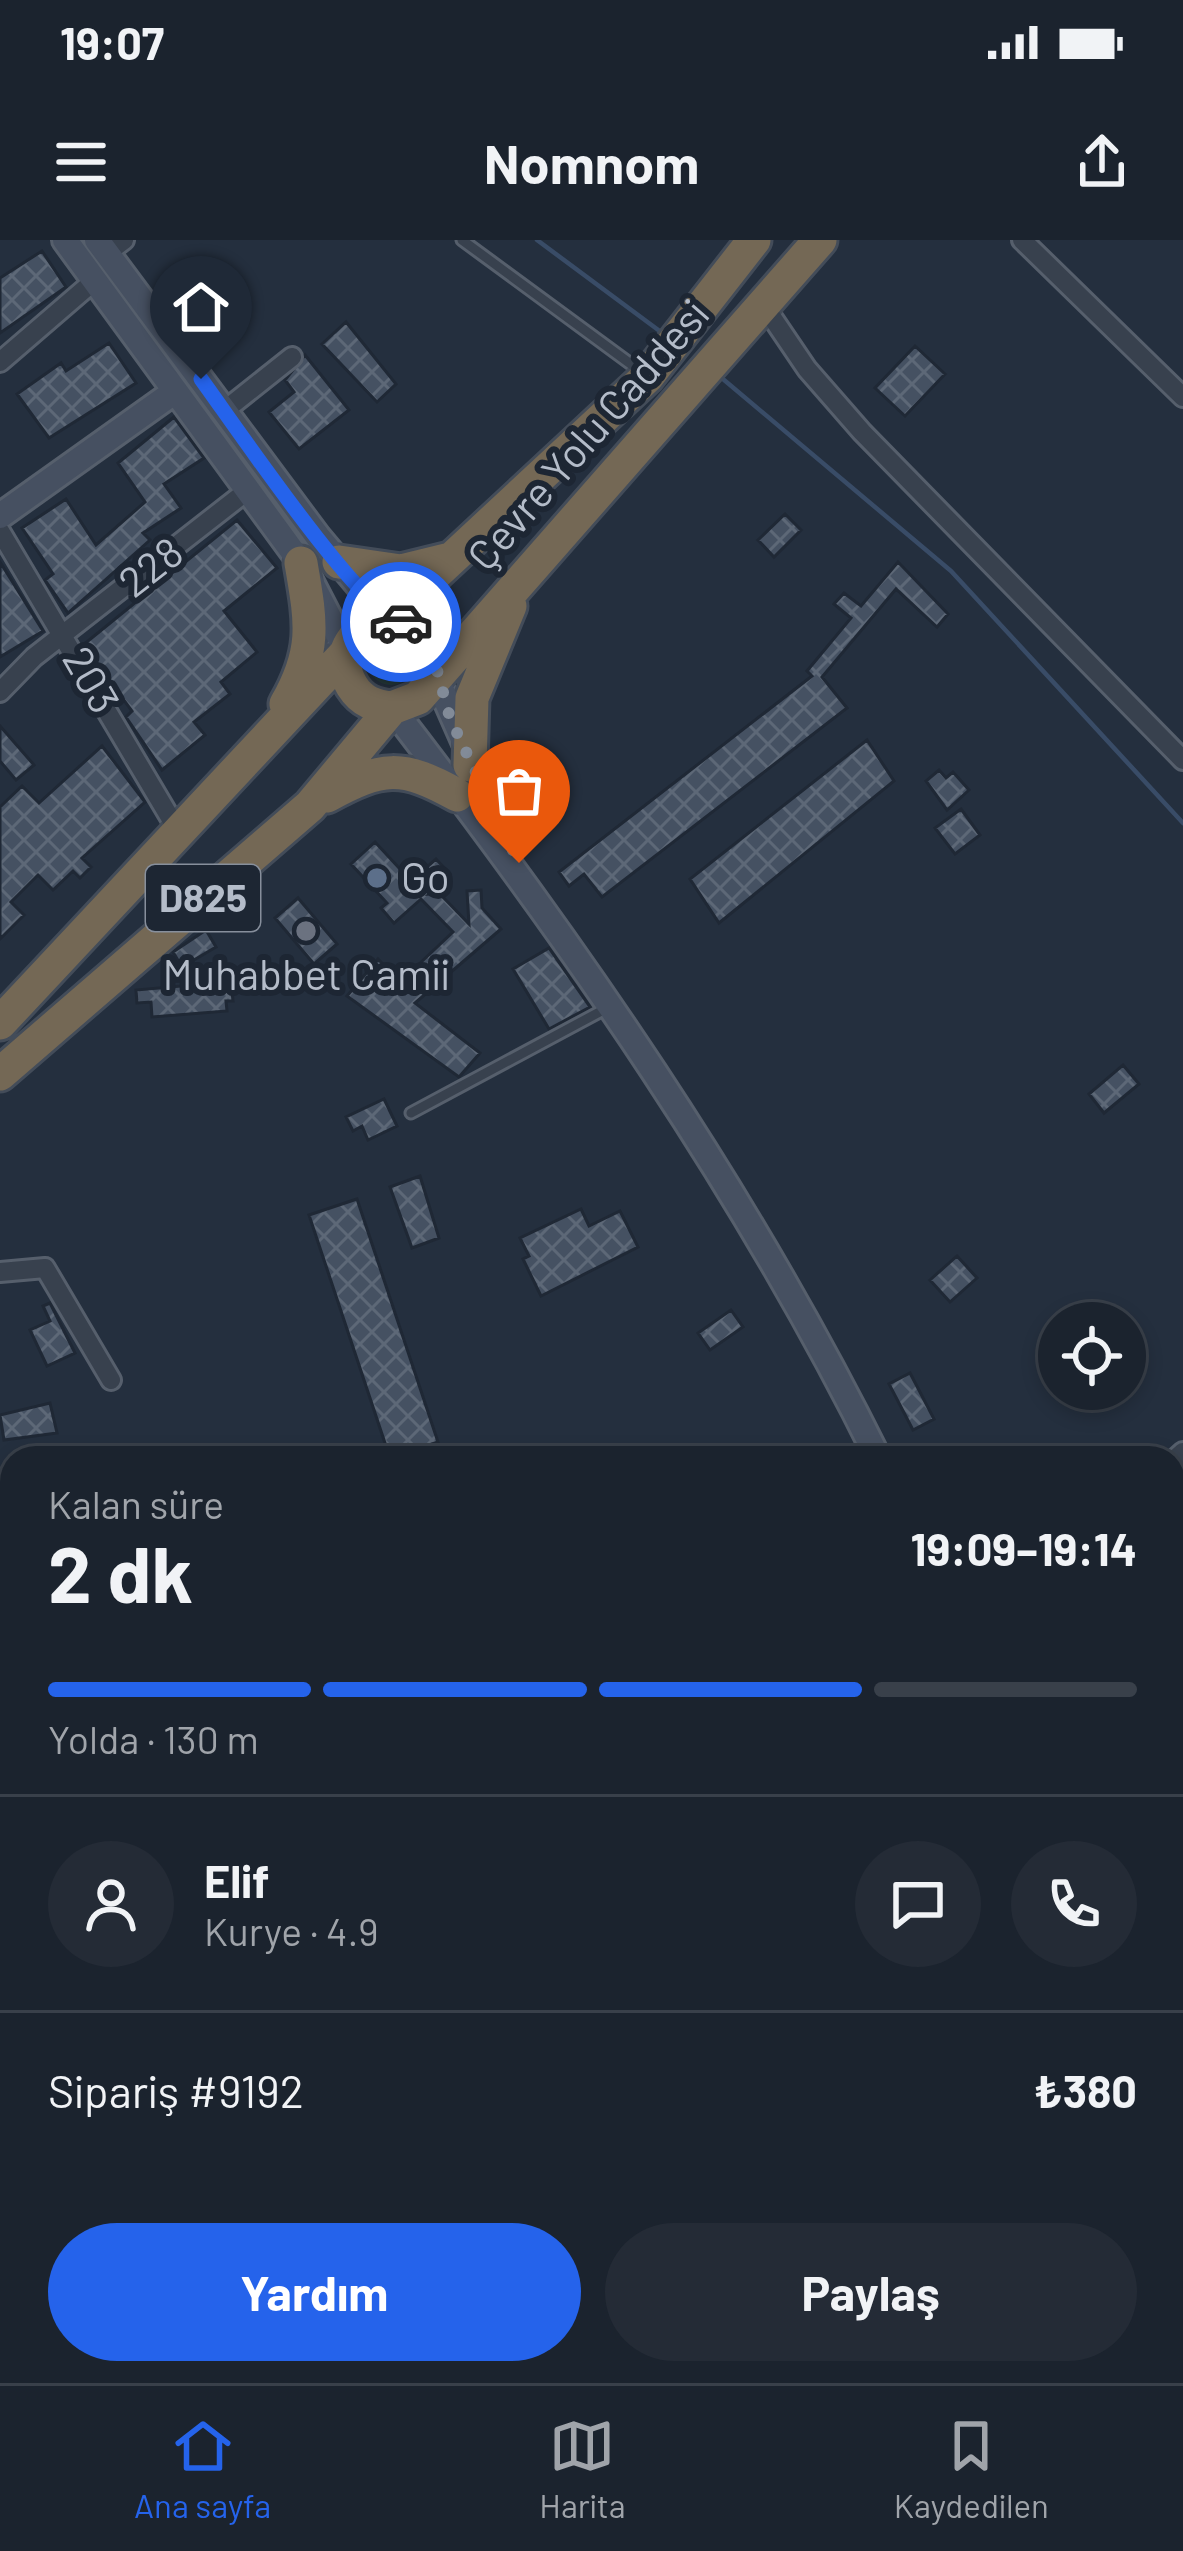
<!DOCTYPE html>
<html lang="tr">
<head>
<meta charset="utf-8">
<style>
	body { margin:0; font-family:Barlow,sans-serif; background:#242b36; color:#f1f3f6; height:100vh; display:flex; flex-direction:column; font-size:45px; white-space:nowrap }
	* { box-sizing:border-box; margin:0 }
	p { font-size:39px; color:#a0a4aa }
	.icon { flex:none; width:66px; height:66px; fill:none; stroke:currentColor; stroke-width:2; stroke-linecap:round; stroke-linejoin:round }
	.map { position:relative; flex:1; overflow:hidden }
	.sheet { position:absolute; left:0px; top:1206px; width:1185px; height:939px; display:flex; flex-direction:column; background:#1b232e; border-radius:36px 36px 0 0; box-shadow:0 6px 18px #0003,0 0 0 3px #39404a }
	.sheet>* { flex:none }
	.tools { position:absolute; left:1038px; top:1062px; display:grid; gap:24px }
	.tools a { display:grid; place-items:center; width:108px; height:108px; border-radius:50%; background:#1b232e; box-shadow:0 6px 18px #0003,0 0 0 3px #39404a; font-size:60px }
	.pin { position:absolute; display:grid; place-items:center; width:102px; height:102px; color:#fff; margin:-123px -51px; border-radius:50% 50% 50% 0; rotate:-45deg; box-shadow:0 0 12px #0007 }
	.pin .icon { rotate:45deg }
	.courier { position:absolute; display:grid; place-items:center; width:120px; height:120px; margin:-60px; border:9px solid #2563eb; border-radius:50%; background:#fff; color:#222; box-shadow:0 3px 15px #0007 }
	.overview em { font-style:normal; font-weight:700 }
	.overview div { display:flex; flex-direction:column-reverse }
	.overview { display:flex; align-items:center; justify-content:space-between; height:204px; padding:0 48px }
	h1 { font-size:78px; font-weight:700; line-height:90px }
	.bar { display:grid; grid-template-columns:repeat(4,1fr); gap:18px 12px; align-content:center; height:144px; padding:0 48px }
	.bar i { height:15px; border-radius:9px; background:#39404a }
	.bar .selected { background:#2563eb }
	.bar p { grid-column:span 4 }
	.line { display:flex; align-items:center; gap:30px; padding:0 48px; border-top:3px solid #39404a }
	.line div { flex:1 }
	.round { display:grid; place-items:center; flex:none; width:126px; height:126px; border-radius:63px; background:#242b36 }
	.primary-button { display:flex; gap:24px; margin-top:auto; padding:24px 48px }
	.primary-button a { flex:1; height:138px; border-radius:72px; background:#2563eb; color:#fff; font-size:48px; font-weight:700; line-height:138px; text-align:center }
	.primary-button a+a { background:#242b36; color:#f1f3f6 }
	.status { display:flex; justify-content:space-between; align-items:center; height:84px; padding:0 60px; background:#1b232e; direction:ltr }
	.status svg { height:33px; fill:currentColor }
	header { display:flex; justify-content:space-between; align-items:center; height:156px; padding:0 48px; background:#1b232e; font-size:54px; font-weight:700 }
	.tab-bar { display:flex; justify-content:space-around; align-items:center; height:168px; border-top:3px solid #39404a; background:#1b232e; font-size:33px; color:#a0a4aa }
	.tab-bar a { display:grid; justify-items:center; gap:6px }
	.tab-bar .selected { color:#2563eb }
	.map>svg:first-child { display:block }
</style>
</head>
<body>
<div class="status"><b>19:07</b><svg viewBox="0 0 49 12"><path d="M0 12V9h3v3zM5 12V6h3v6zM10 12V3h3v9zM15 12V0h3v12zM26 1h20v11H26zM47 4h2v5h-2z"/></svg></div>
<header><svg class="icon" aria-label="menu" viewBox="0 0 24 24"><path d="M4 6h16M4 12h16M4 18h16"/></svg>Nomnom<svg class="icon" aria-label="share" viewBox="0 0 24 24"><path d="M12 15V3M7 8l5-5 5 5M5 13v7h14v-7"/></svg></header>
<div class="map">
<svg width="1183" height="2143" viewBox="0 0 1183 2143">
	<defs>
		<pattern id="grass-dots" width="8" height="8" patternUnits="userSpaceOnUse" patternTransform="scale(3)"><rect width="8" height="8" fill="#263c3f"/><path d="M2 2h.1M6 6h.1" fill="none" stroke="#435659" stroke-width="1.8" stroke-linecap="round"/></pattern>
		<pattern id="building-cross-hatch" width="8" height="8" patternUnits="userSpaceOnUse" patternTransform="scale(3)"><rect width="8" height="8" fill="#455162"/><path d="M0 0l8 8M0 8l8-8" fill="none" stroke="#5d6877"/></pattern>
	</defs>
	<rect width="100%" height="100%" fill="#242f3e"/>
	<path fill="url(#grass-dots)" d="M368 422a23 23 0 1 1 46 0a23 23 0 1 1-46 0Z"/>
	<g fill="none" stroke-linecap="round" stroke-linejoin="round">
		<path stroke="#394c67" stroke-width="4.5" d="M537 0 665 95
			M717 134 951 331 1183 583"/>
	</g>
	<path fill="url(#building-cross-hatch)" stroke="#1f2835" stroke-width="3" d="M42 11 66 47 0 93V38Z
		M220 52 236 72 206 97 190 77Z
		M346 82 396 144 377 162 322 104Z
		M109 103 136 143 49 198 17 154 61 123 66 131Z
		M915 106 945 134 905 176 875 148Z
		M305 115 349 170 299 209 269 172 294 152 285 140Z
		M174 177 204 218 164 244 181 268 143 293 150 300 68 373 45 340 53 334 22 288 66 259 96 305 145 262 118 223Z
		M785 274 801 290 774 317 758 300Z
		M237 280 277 328 224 371 257 412 221 442 230 454 194 482 205 495 162 530 126 477 132 471 83 405Z
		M0 322 43 391 0 417Z
		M898 322 948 374 937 387 896 349 822 437 847 468 602 657 584 634 569 646 559 632 812 436 807 431 851 378 834 364 844 353 861 366Z
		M0 486 34 525 16 540 0 521Z
		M867 500 894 541 719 683 690 639Z
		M102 506 145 562 82 618 91 627 80 638 73 631 53 650 38 635 11 662 24 675 0 699V567L22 546 39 563Z
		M939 530 946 538 953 532 969 550 947 570 926 541Z
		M961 569 980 595 955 614 935 588Z
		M375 602 411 641 436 619 450 634 429 654 439 653 469 684 467 651 481 650 482 668 501 689 415 763 480 813 459 837 347 756 378 719 400 742 453 692 421 659 394 683 381 668 387 663 351 624Z
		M298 658 337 704 314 724 275 678Z
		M206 690 216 707 182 727 173 712Z
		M549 708 590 767 549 789 513 729Z
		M230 730 233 761H226L227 771 152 777 151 762 137 763 136 750 193 745 186 733Z
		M1123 825 1139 844 1104 873 1089 854Z
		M384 859 397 886 368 900 362 886 353 891 346 877Z
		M420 936 439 998 412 1008 390 947Z
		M357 959 438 1202 390 1218 309 975Z
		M581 969 589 986 620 971 638 1007 541 1056 523 1019 529 1016 520 998Z
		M957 1016 977 1038 950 1062 930 1040Z
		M50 1063 75 1113 47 1126 30 1090 50 1081 43 1066Z
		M731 1070 743 1087 710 1110 698 1093Z
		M910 1133 934 1179 913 1190 889 1144Z
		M50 1163 57 1193 4 1200 0 1175Z"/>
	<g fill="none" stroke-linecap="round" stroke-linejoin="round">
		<g stroke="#565f6c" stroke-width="15">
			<path id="lane" d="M462 0 643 133
				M411 873 607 768"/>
		</g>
		<g stroke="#565f6c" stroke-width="24">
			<path id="street" d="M1022 0 1183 157
				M107 13 124 0
				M763 64 807 129 862 192 1183 520
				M0 122 94 41
				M224 171 292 117
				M0 291 178 591
				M0 452 34 417 248 250
				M0 1032 45 1028 111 1140
				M1173 1221 1183 1212
				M0 2014 12 2007"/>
		</g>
		<g stroke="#565f6c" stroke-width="30">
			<path id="secondary" d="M65 0 301 323 347 412
				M97 0 318 297 387 379
				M0 276 174 152
				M435 435 510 606
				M392 468C574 704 746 951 878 1218
				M1173 1899 1183 1910"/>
		</g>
		<g stroke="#434c59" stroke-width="39">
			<path id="highway" d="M339 322 401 331 450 319
				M387 379 647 137 754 0
				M286 464C317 410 311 382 301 323
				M392 468C375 466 362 462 352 446 316 387 429 339 435 435
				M470 525 472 458 510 366
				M327 556C382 526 402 524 457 555
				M0 783 347 412
				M0 834 310 566 392 468 418 458 820 0"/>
		</g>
		<use href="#lane" stroke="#38414e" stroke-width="9"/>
		<use href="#street" stroke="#38414e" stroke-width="18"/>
		<use href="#secondary" stroke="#465061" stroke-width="24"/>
		<use href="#highway" stroke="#746855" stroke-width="33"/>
	</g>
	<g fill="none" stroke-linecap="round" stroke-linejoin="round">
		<path stroke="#828b98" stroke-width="12" stroke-dasharray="0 21.6" d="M401 382 430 404 450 478 519 623"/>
		<path stroke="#2563eb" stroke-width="15" d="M201 139C234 184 360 371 401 382"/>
	</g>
	<circle fill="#5c6f8a" stroke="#1d2633" stroke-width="4.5" cx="377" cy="638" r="12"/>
	<circle fill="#6b7280" stroke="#1d2633" stroke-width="4.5" cx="306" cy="691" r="12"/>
	<g text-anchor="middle" stroke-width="12" stroke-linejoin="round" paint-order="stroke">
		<rect fill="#1d2633" stroke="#878f9c" stroke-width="3" x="146" y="625" width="114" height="66" rx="9"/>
		<g font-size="39" font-weight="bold" fill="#b4bcc9">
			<text x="203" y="672">D825</text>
		</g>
		<g font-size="42" fill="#b4bcc9" stroke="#1d2633">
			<text transform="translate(588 195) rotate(-49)" y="15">Çevre Yolu Caddesi</text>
			<text transform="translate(151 327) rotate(-38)" y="15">228</text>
			<text transform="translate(91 440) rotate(60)" y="15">203</text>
		</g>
		<g font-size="42" fill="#b4bcc9" stroke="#1d2633" text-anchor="start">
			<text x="401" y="653">Go</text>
			<text x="306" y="750" text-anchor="middle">Muhabbet Camii</text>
		</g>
	</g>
</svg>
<div class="tools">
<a><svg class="icon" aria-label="locate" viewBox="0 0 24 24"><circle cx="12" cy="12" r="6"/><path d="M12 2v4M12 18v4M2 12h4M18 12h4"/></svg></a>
</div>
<div class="pin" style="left:519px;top:623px;background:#ea580c"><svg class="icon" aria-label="bag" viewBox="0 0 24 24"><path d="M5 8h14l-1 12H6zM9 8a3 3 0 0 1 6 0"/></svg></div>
<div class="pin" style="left:201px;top:139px;background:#1f2937"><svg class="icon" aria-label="home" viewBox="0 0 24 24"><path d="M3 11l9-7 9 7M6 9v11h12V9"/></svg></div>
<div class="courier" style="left:401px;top:382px"><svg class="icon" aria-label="car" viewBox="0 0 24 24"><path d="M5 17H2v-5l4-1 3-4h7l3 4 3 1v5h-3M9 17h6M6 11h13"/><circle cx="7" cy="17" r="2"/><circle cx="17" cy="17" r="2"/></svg></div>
<section class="sheet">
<div class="overview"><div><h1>2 dk</h1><p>Kalan süre</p></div><em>19:09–19:14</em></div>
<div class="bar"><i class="selected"></i><i class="selected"></i><i class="selected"></i><i></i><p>Yolda · 130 m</p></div>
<div class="line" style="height:216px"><a class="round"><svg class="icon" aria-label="person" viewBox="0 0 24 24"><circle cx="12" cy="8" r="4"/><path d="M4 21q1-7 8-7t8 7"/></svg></a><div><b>Elif</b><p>Kurye · 4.9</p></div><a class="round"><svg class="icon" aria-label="chat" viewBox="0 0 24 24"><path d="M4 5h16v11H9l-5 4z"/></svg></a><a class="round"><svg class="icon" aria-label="phone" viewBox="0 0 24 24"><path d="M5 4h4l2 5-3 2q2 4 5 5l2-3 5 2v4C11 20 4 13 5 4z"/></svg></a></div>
<div class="line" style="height:156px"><div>Sipariş #9192</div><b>₺380</b></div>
<div class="primary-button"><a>Yardım</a><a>Paylaş</a></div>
</section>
</div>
<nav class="tab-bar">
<a class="selected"><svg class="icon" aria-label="home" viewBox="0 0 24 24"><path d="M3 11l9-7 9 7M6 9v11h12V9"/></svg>Ana sayfa</a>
<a><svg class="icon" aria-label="map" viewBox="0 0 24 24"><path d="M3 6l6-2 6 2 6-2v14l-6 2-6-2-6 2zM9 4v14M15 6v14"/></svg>Harita</a>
<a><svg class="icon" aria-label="saved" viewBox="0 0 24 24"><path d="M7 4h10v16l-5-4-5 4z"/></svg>Kaydedilen</a>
</nav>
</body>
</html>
